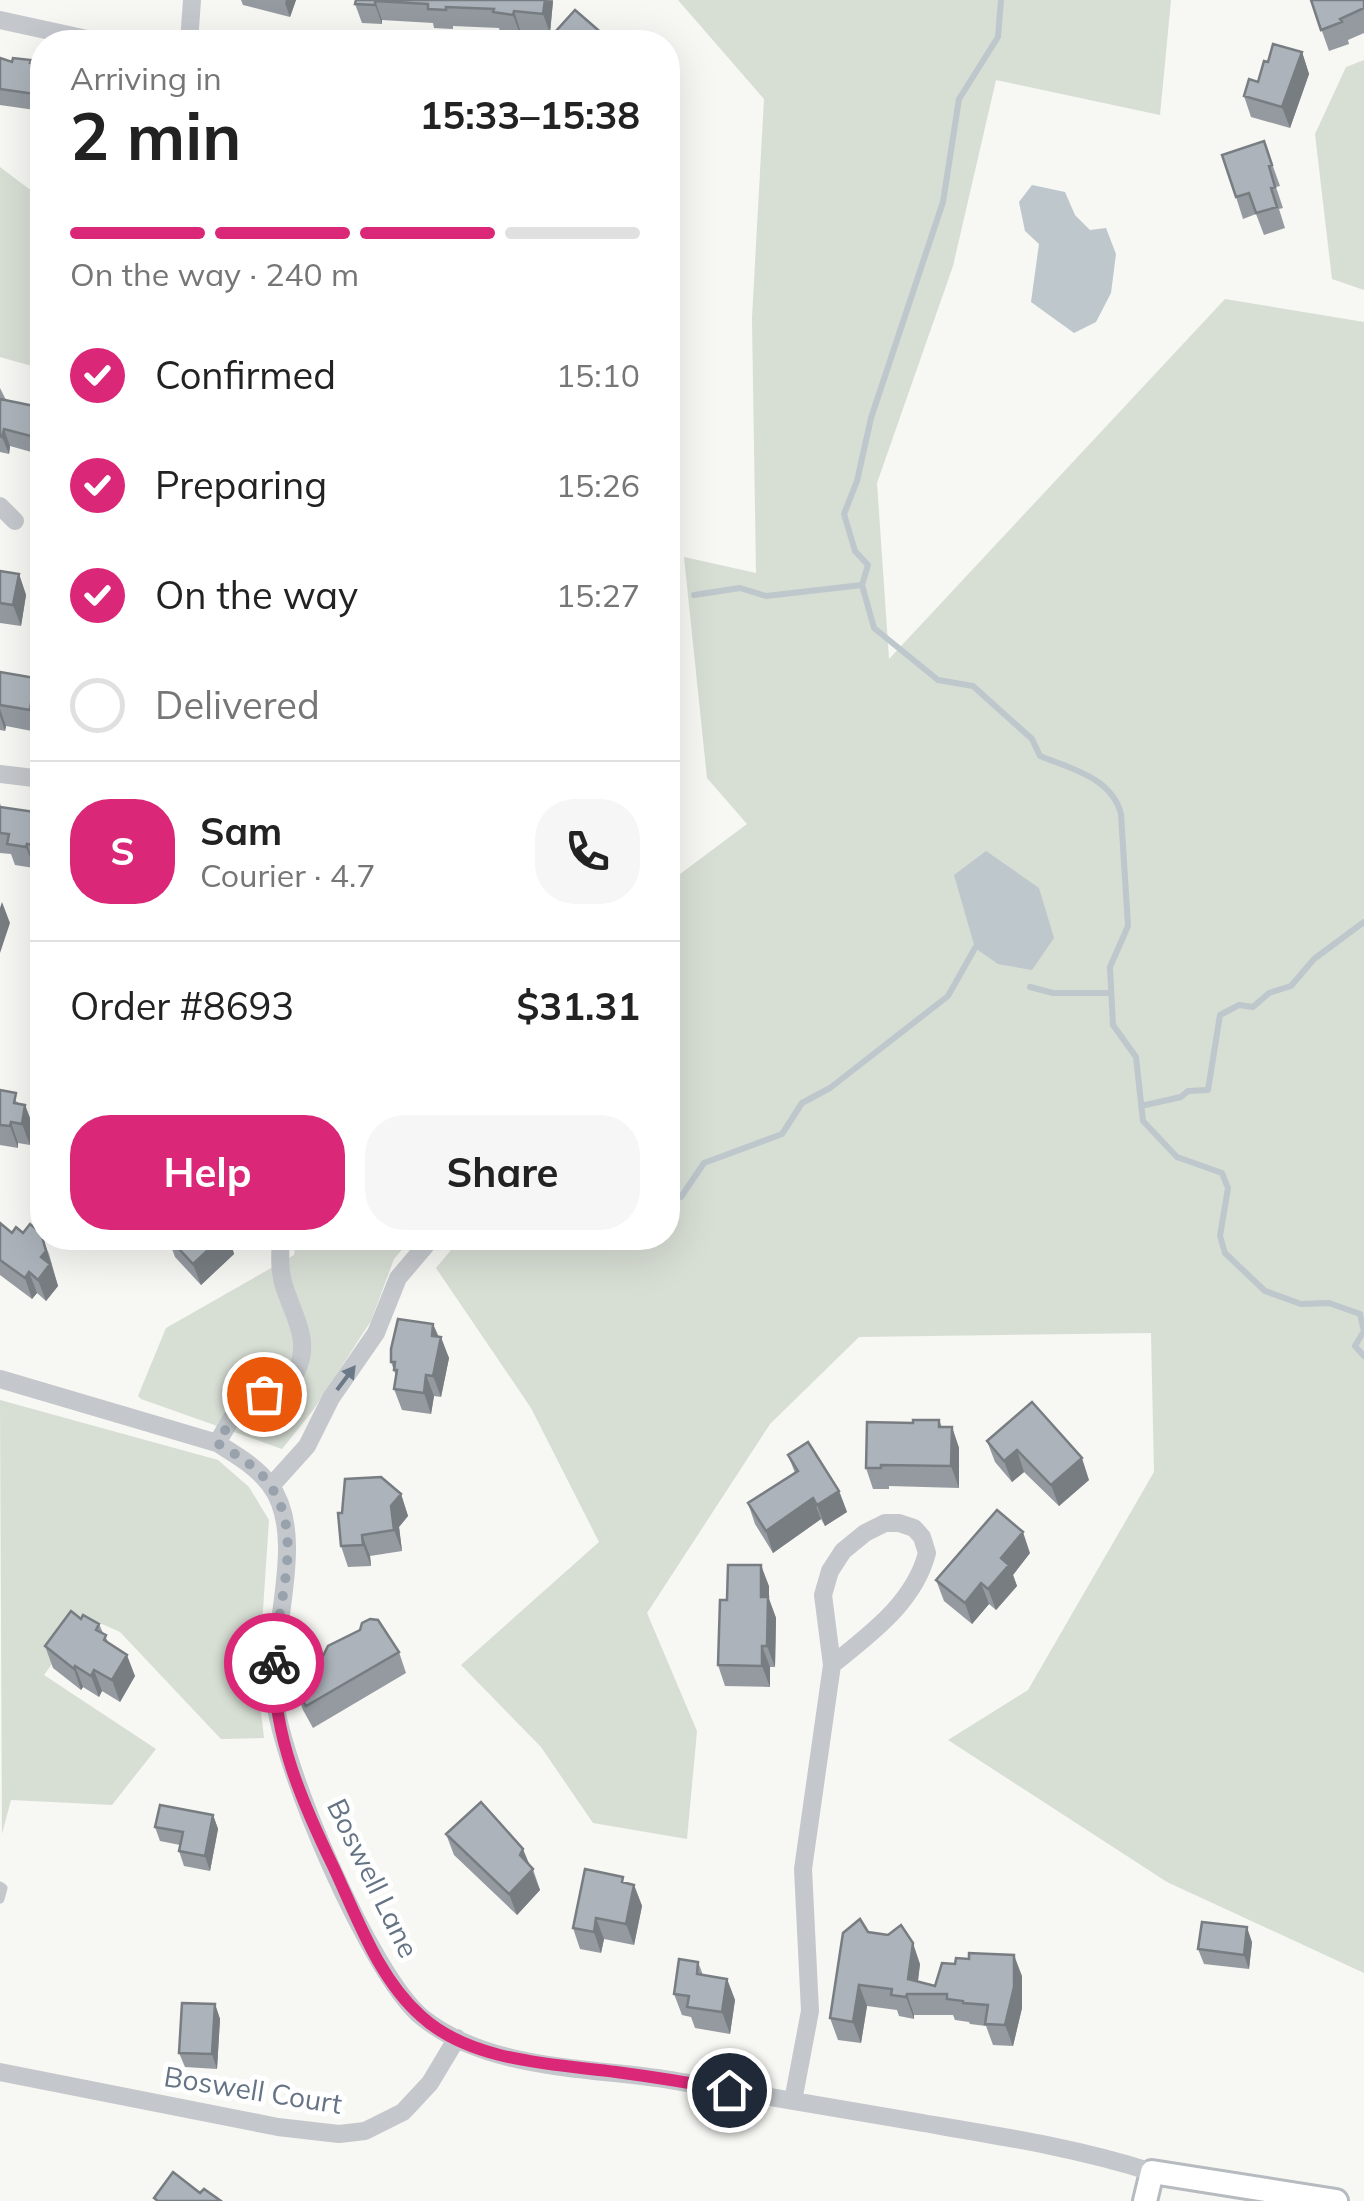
<!DOCTYPE html>
<html lang="en">
<head>
<meta charset="utf-8">
<style>
	body { margin:0; font-family:Mulish,sans-serif; background:#f6f6f6; color:#222; height:100vh; display:flex; flex-direction:column; font-size:38px; white-space:nowrap }
	* { box-sizing:border-box; margin:0 }
	p { font-size:32px; color:#767676 }
	.icon { flex:none; width:55px; height:55px; fill:none; stroke:currentColor; stroke-width:2; stroke-linecap:round; stroke-linejoin:round }
	.map { position:relative; flex:1; overflow:hidden }
	.sheet { position:absolute; left:30px; top:30px; width:650px; height:1220px; display:flex; flex-direction:column; background:#fff; border-radius:40px; box-shadow:0 10px 40px #0002 }
	.sheet>* { flex:none }
	.pin { position:absolute; display:grid; place-items:center; width:85px; height:85px; color:#fff; margin:-42px; border:5px solid #fff; border-radius:50%; box-shadow:0 2px 10px #0007 }
	.courier { position:absolute; display:grid; place-items:center; width:100px; height:100px; margin:-50px; border:8px solid #db2777; border-radius:50%; background:#fff; color:#222; box-shadow:0 2px 12px #0007 }
	.headline em { font-style:normal; font-weight:700 }
	.headline div { display:flex; flex-direction:column-reverse }
	.headline { display:flex; align-items:center; justify-content:space-between; height:170px; padding:0 40px }
	h1 { font-size:65px; font-weight:700; line-height:75px }
	.bar { display:grid; grid-template-columns:repeat(4,1fr); gap:15px 10px; align-content:center; height:120px; padding:0 40px }
	.bar i { height:12px; border-radius:8px; background:#e0e0e0 }
	.bar .selected { background:#db2777 }
	.bar p { grid-column:span 4 }
	.line { display:flex; align-items:center; gap:25px; padding:0 40px; border-top:2px solid #e0e0e0 }
	.line div { flex:1 }
	.round { display:grid; place-items:center; flex:none; width:105px; height:105px; border-radius:40px; background:#f6f6f6 }
	ol { padding:0 40px; list-style:none }
	li { display:flex; align-items:center; gap:30px; height:110px }
	li p { margin-inline-start:auto }
	li .icon { padding:10px; border-radius:50%; background:#db2777; color:#fff; stroke-width:4 }
	li:last-child { color:#767676 }
	li i { width:55px; height:55px; border:5px solid #e0e0e0; border-radius:50% }
	.action { display:flex; gap:20px; margin-top:auto; padding:20px 40px }
	.action a { flex:1; height:115px; border-radius:40px; background:#db2777; color:#fff; font-size:40px; font-weight:700; line-height:115px; text-align:center }
	.action a+a { background:#f6f6f6; color:#222 }
	.map>svg:first-child { display:block }
</style>
</head>
<body>
<div class="map">
<svg width="1364" height="2201" viewBox="0 0 1364 2201">
	<rect width="100%" height="100%" fill="#f7f7f3"/>
	<path fill="#d7ded4" d="M678 0H1171L1160 115 996 80 953 266 877 483 889 659 1225 299 1364 322V1973L1167 1882 948 1740 1028 1690 1154 1472 1151 1333 859 1337 770 1424 647 1613 697 1731 687 1839 593 1823 541 1747 461 1665 599 1542 531 1408 436 1268 461 1238H668V883L747 824 707 778 684 557 756 573 752 318 764 99Z
		M1364 60V290L1332 279 1315 134 1346 67Z
		M0 167 29 189 42 191V369L0 357Z
		M296 1238H412L394 1259 371 1321 314 1409 282 1449 141 1399 138 1396 166 1328 294 1255Z
		M0 1400 218 1460 249 1487 269 1520 260 1655 259 1694 264 1738 221 1739 120 1632 86 1617 44 1675 156 1749 112 1805 11 1800 2 1834Z"/>
	<path fill="#bdc7cc" d="M1032 185 1065 192 1075 215 1090 230 1106 228 1116 254 1111 293 1096 322 1074 333 1031 302 1039 244 1025 231 1019 202Z
		M986 851 1039 888 1054 938 1032 970 998 964 975 948 954 875Z"/>
	<g fill="none" stroke-linecap="round" stroke-linejoin="round">
		<path stroke="#bdc7cc" stroke-width="6" d="M1001 0 998 37 959 99 943 202 871 418 857 481 844 514 855 551 868 565 862 585 874 628 938 680 973 686 1032 739 1040 756C1072 769 1112 778 1121 814L1128 926 1110 967 1113 1025 1136 1057 1143 1121 1177 1157 1222 1173 1228 1188 1220 1236 1225 1253 1265 1291 1301 1304 1329 1303 1360 1314 1364 1331 1355 1346 1364 1356
			M694 595 740 588 766 596 862 585
			M1030 987 1053 993H1111
			M1141 1106 1181 1097 1188 1091 1208 1090 1220 1015 1239 1005 1253 1007 1269 993 1291 986 1314 959 1364 922
			M668 1200 681 1197 704 1163 782 1134 802 1103 830 1088 948 996 975 948"/>
		<g stroke="#b6bbc0" stroke-width="28">
			<path id="secondary" d="M1145 2201 1152 2172 1336 2201"/>
		</g>
		<path stroke="#c4c7cb" stroke-width="9" d="M0 1886 3 1888 0 1899"/>
		<path stroke="#c4c7cb" stroke-width="18" d="M0 20 87 39 147 42
			M189 42 192 0
			M0 506 15 521
			M0 774 42 779
			M0 1379 217 1443C236 1455 256 1466 270 1485 308 1535 270 1633 274 1692 278 1760 371 1977 423 2018 490 2071 590 2067 670 2080 755 2094 839 2109 923 2123 1000 2136 1078 2148 1152 2172
			M217 1443 233 1416 246 1405 296 1372C312 1341 293 1315 284 1286 279 1270 280 1254 281 1238
			M271 1486 307 1446 331 1398 376 1333 398 1278 432 1238
			M0 2072 278 2127 339 2134 365 2131 403 2112 430 2083 457 2038
			M793 2101 810 2011 803 1869 832 1665 823 1595 830 1571 843 1551 865 1533 885 1523H899L914 1528 922 1537 927 1553C914 1603 870 1634 832 1665"/>
		<use href="#secondary" stroke="#fff" stroke-width="22"/>
	</g>
	<path fill="#949aa0" d="M241 0H296L290 17 243 5Z
		M356 0H553V1L550 33 520 30V34L500 32 499 28 453 26V29L434 28 433 23 382 20V24L362 23 355 4Z
		M1311 0H1364V33L1348 40 1349 44 1329 51Z
		M1302 52 1309 74 1290 128 1251 117 1244 96 1258 82 1268 62Z
		M0 58 12 62 42 64V111L0 105Z
		M1264 141 1280 186 1276 187 1283 208 1279 209 1285 228 1264 235 1256 214 1243 219 1236 197Z
		M668 174 672 190 668 191Z
		M668 205 675 225 673 280H668Z
		M0 388 6 400 34 406 42 402V455L10 446 9 454 0 452Z
		M0 571 19 574 26 595 21 626 0 623Z
		M0 672 35 678 37 732 6 726 5 731 0 730Z
		M0 803 1 807 42 813V866L35 865 34 868 15 865 11 854 0 853Z
		M0 1090 20 1104 25 1105 33 1126 30 1145 18 1143V1148L0 1145Z
		M0 1223 12 1233H23L42 1238 49 1254 58 1286 46 1301 37 1293 32 1299 0 1275Z
		M168 1238 232 1247 234 1254 201 1285 175 1257Z
		M433 1324 449 1358 441 1397 434 1396 431 1414 402 1410 394 1389 396 1376 391 1362Z
		M1032 1402 1089 1480 1059 1506 1024 1472 1012 1482 995 1462 987 1441Z
		M939 1420 942 1427H952L959 1448V1488L889 1486V1489H873L866 1468 913 1423Z
		M788 1455 839 1491 847 1512 825 1526 821 1519 773 1553 755 1524 748 1503 795 1473Z
		M401 1494 408 1516 399 1527 402 1551 370 1556 371 1566 348 1567 341 1546Z
		M1030 1553 1013 1575 1017 1586 996 1610 989 1604 972 1624 944 1601 936 1580Z
		M769 1586V1599L776 1618 775 1667H770V1687L725 1686 718 1665 727 1600Z
		M81 1619 99 1624 103 1633 109 1643 135 1676 120 1702 102 1691 99 1697 83 1687 81 1690 53 1668 45 1646Z
		M399 1652 406 1673 313 1728 303 1710 295 1688Z
		M213 1815 218 1829 210 1871 184 1866 179 1851 180 1845 160 1841 155 1827Z
		M446 1834 529 1865 533 1869 540 1890 517 1915 454 1855Z
		M625 1883 634 1885 642 1906 634 1945 604 1939 601 1953 580 1949 573 1928Z
		M868 1932 920 1964 918 1982 935 1986 955 1964 1022 1976V2008L1013 2046 993 2045 986 2026 970 2024 969 2022 955 2020 953 2015H914V2019L899 2016 897 2010 867 2006 861 2043 838 2040 830 2018Z
		M1252 1942 1249 1969 1204 1964 1198 1949Z
		M698 1962 703 1975 727 1979 735 2000 730 2034 695 2028 691 2017 682 2015 674 1994Z
		M215 2004 220 2019 217 2069 185 2067 179 2053Z"/>
	<path fill="#787d82" d="M286 0H296L290 17 285 3Z
		M545 0 553 1 550 33 543 14Z
		M375 1 382 20V24L375 5Z
		M514 11 520 30V34L513 15Z
		M1302 52 1309 74 1290 128 1282 107Z
		M668 205 675 225 673 280 668 266Z
		M4 429 10 446 9 454 2 437Z
		M19 574 26 595 21 626 13 605Z
		M35 678 42 699 37 732 30 710Z
		M0 709 6 726 5 731 0 716Z
		M27 844 35 865 34 868 26 847Z
		M2 902 10 923 0 953V908Z
		M25 1105 33 1126 30 1145 22 1124Z
		M11 1122 18 1143V1148L10 1126Z
		M43 1238 58 1286 46 1301 38 1280Z
		M221 1238H241L232 1247 234 1254 201 1285 193 1264Z
		M29 1272 37 1293 32 1299 25 1278Z
		M433 1324 440 1342 441 1337 449 1358 441 1397 433 1376Z
		M426 1375 434 1396 431 1414 424 1393Z
		M952 1427 959 1448V1488L951 1466Z
		M1017 1450 1024 1472 1012 1482 1004 1461Z
		M1082 1458 1089 1480 1059 1506 1051 1485Z
		M839 1491 847 1512 825 1526 817 1505Z
		M401 1494 408 1516 399 1527 402 1551 394 1530 391 1506Z
		M813 1498 821 1519 773 1553 766 1531Z
		M1023 1532 1030 1553 1013 1575 1017 1586 996 1610 988 1589 1001 1558Z
		M362 1535 370 1556 371 1566 363 1545Z
		M761 1565 769 1586V1599L776 1618 775 1667 767 1646 761 1597Z
		M981 1583 989 1604 972 1624 965 1603Z
		M762 1646 770 1667V1687L762 1666Z
		M127 1655 135 1676 120 1702 112 1680Z
		M75 1666 83 1687 81 1690 74 1669Z
		M94 1670 102 1691 99 1697 91 1676Z
		M213 1815 218 1829 210 1871 205 1856Z
		M523 1849 540 1890 517 1915 509 1894 520 1855Z
		M634 1885 642 1906 634 1945 626 1924Z
		M596 1918 604 1939 601 1953 594 1932Z
		M1247 1927 1252 1942 1249 1969 1244 1955Z
		M913 1943 920 1964 916 1994 908 1979Z
		M1014 1955 1022 1976V2008L1013 2046 1005 2025Z
		M727 1979 735 2000 730 2034 722 2012Z
		M859 1985 867 2006 861 2043 853 2022Z
		M907 1994 914 2015V2019L906 1997Z
		M215 2004 220 2019 217 2069 212 2054Z"/>
	<path fill="#acb3ba" stroke="#787d82" stroke-width="2.5" d="M356 0H545L543 14 514 11 513 15 493 12 494 9 446 7V10L428 9V4L375 1V5L355 4Z
		M1311 0H1364V8L1340 19 1342 22 1321 30Z
		M575 10 612 42H562L556 38V31Z
		M1273 44 1302 52 1282 107 1244 96 1249 79 1258 82 1264 61 1268 62Z
		M0 58 12 62 13 58 31 60 30 63 42 64V95L0 89Z
		M1264 141 1272 165 1269 166 1275 187 1271 188 1277 207 1256 213 1249 193 1236 197 1222 155Z
		M0 399 34 406 35 400 42 402V439L4 429 2 437 0 436Z
		M0 571 19 574 13 605 0 603Z
		M0 672 35 678 30 710 0 705Z
		M0 807 42 813V846L27 844 26 847 7 844 9 834 0 833Z
		M42 918V940L33 924Z
		M0 1090 16 1093 14 1103 25 1105 22 1124 11 1122 10 1126 0 1125Z
		M0 1223 12 1233 16 1227 23 1233 30 1224 41 1233 46 1251 41 1257 50 1264 38 1280 29 1272 25 1278 0 1260Z
		M169 1238H221L193 1264Z
		M398 1319 433 1324 432 1336 441 1337 433 1376 426 1375 424 1393 394 1389 397 1370H394L395 1362H391V1349Z
		M1032 1402 1082 1458 1051 1485 1017 1450 1004 1461 987 1441Z
		M913 1420H939V1427H952L951 1466 881 1465V1468H866L867 1422 913 1423Z
		M808 1442 839 1491 817 1505 813 1498 766 1531 748 1503 798 1471 788 1455Z
		M381 1477 401 1494 391 1506 394 1530 362 1535 363 1545 341 1546 338 1513H342L345 1479Z
		M997 1510 1023 1532 1001 1558 1009 1565 988 1589 981 1583 965 1603 936 1580Z
		M728 1565H761V1597H768L767 1646H762V1666L718 1665 720 1600H727Z
		M71 1611 81 1619 83 1615 99 1624 96 1630 106 1635 104 1640 127 1655 112 1680 94 1670 91 1676 75 1666 74 1669 45 1646Z
		M370 1619 378 1620 399 1652 306 1706 295 1688 321 1671 319 1664 328 1646 360 1630 362 1623Z
		M481 1802 523 1849 520 1855 533 1869 509 1894 446 1834Z
		M160 1805 213 1815 205 1856 179 1851 183 1832 155 1827Z
		M585 1869 623 1877 622 1882 634 1885 626 1924 596 1918 594 1932 573 1928Z
		M860 1919 868 1932 888 1935 901 1925 913 1943 908 1979 935 1986 942 1963 955 1964 956 1958 969 1959V1953L1014 1955V1987L1005 2025 985 2024 988 2005 963 2003V2001L947 1999V1994H907L906 1997 891 1995 892 1989 859 1985 853 2022 830 2018 843 1933Z
		M1202 1922 1247 1927 1244 1955 1198 1949Z
		M679 1959 698 1962 697 1974 727 1979 722 2012 687 2007 689 1996 674 1994Z
		M182 2003 215 2004 212 2054 179 2053Z
		M173 2172 200 2193 204 2189 221 2201H158L154 2198Z"/>
	<defs><path id="oneway-solid" d="M-6-.8H1V-3.2L6.5 0L1 3.2V.8H-6Z" transform="scale(2.5)"/></defs>
	<use fill="#6a7888" href="#oneway-solid" transform="translate(346 1378) rotate(-53)"/>
	<g fill="none" stroke-linecap="round" stroke-linejoin="round">
		<path stroke="#98a2ac" stroke-width="10" stroke-dasharray="0 18" d="M264 1394 234 1416 217 1443C236 1455 259 1467 271 1487 306 1538 275 1608 274 1663"/>
		<path stroke="#db2777" stroke-width="12" d="M274 1663C273 1736 302 1802 333 1866 357 1917 378 1978 421 2016 471 2062 553 2064 616 2072 654 2077 691 2083 729 2090"/>
	</g>
	<g text-anchor="middle" stroke-width="10" stroke-linejoin="round" paint-order="stroke">
		<g font-size="28" fill="#657485" stroke="#fff">
			<text transform="translate(373 1878) rotate(64)" y="10">Boswell Lane</text>
			<text transform="translate(253 2090) rotate(9)" y="10">Boswell Court</text>
		</g>
	</g>
</svg>
<div class="pin" style="left:264px;top:1394px;background:#ea580c"><svg class="icon" aria-label="bag" viewBox="0 0 24 24"><path d="M5 8h14l-1 12H6zM9 8a3 3 0 0 1 6 0"/></svg></div>
<div class="pin" style="left:729px;top:2090px;background:#1f2937"><svg class="icon" aria-label="home" viewBox="0 0 24 24"><path d="M3 11l9-7 9 7M6 9v11h12V9"/></svg></div>
<div class="courier" style="left:274px;top:1663px"><svg class="icon" aria-label="bike" viewBox="0 0 24 24"><circle cx="6" cy="16" r="4"/><circle cx="18" cy="16" r="4"/><path d="M6 16l4-8h5l3 8M10 8l3 8H6M13 5h3"/></svg></div>
<section class="sheet">
<div class="headline"><div><h1>2 min</h1><p>Arriving in</p></div><em>15:33–15:38</em></div>
<div class="bar"><i class="selected"></i><i class="selected"></i><i class="selected"></i><i></i><p>On the way · 240 m</p></div>
<ol>
<li><svg class="icon" aria-label="check" viewBox="0 0 24 24"><path d="M5 12l5 5 9-10"/></svg>Confirmed<p>15:10</p></li>
<li><svg class="icon" aria-label="check" viewBox="0 0 24 24"><path d="M5 12l5 5 9-10"/></svg>Preparing<p>15:26</p></li>
<li><svg class="icon" aria-label="check" viewBox="0 0 24 24"><path d="M5 12l5 5 9-10"/></svg>On the way<p>15:27</p></li>
<li><i></i>Delivered</li>
</ol>
<div class="line" style="height:180px"><b class="round" style="background:#db2777;color:#fff">S</b><div><b>Sam</b><p>Courier · 4.7</p></div><a class="round"><svg class="icon" aria-label="phone" viewBox="0 0 24 24"><path d="M5 4h4l2 5-3 2q2 4 5 5l2-3 5 2v4C11 20 4 13 5 4z"/></svg></a></div>
<div class="line" style="height:130px"><div>Order #8693</div><b>$31.31</b></div>
<div class="action"><a>Help</a><a>Share</a></div>
</section>
</div>
</body>
</html>
